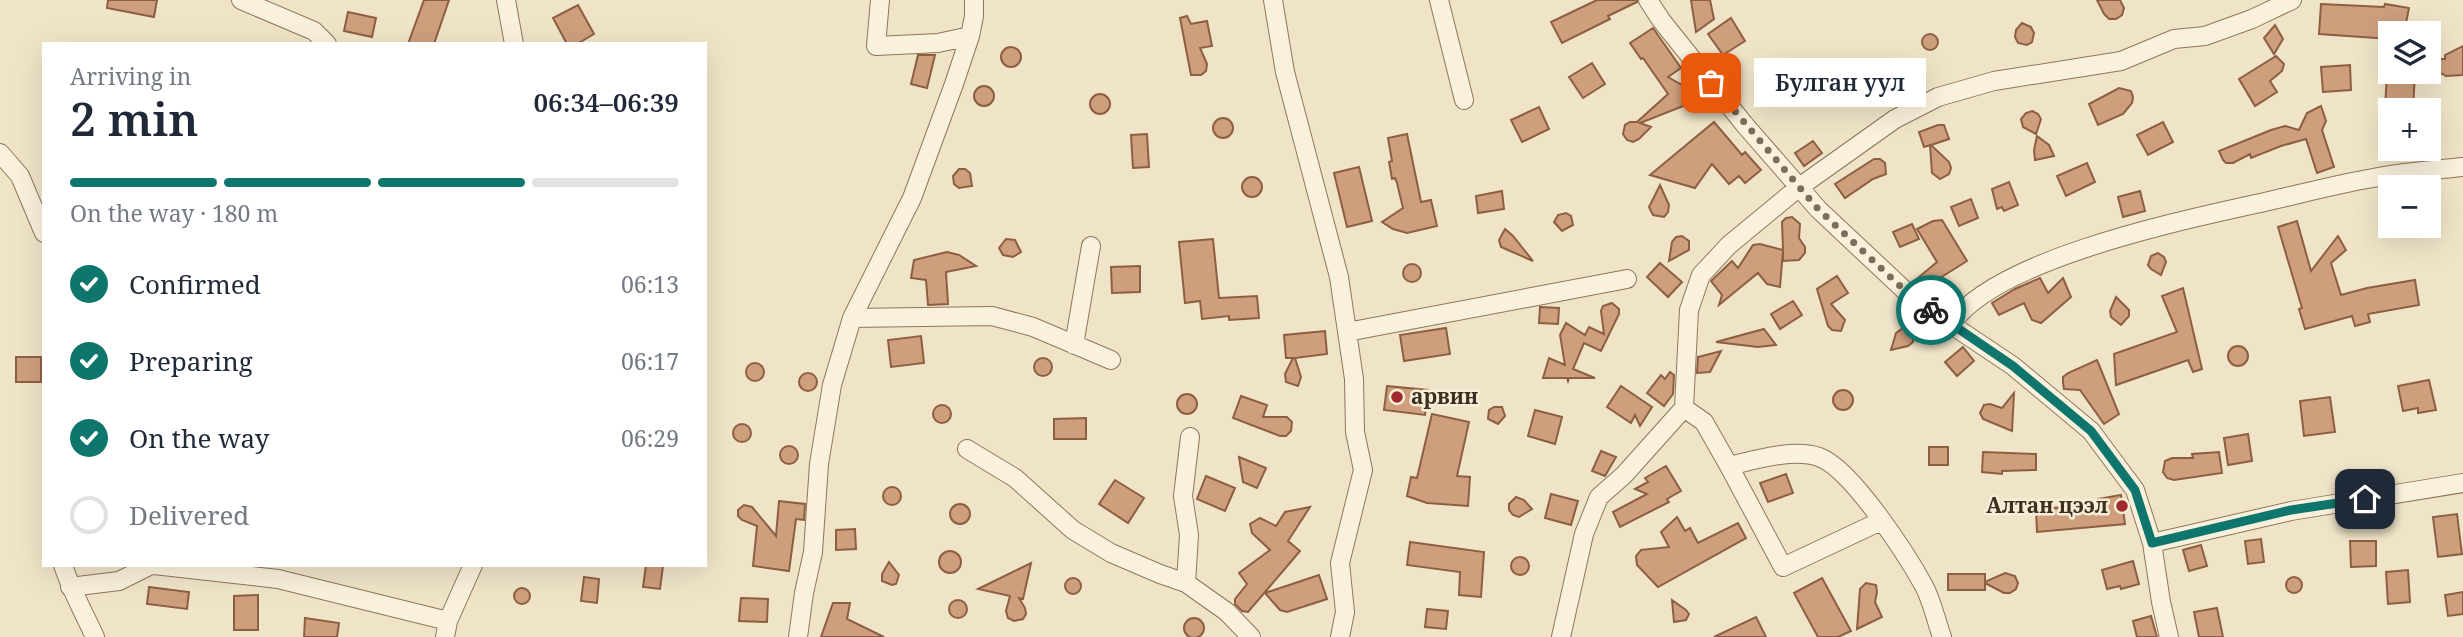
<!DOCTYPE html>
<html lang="en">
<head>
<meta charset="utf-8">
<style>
	body { margin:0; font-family:"Noto Serif",serif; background:#f2f2f3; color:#1f2937; height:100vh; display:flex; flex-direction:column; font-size:26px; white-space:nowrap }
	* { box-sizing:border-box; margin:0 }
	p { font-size:23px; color:#747a83 }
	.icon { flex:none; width:38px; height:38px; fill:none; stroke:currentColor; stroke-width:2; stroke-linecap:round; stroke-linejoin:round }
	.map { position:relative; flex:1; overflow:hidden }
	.details { position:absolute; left:42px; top:42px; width:665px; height:525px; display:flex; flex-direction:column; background:#fff; border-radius:0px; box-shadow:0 7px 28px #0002 }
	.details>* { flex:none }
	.buttons { position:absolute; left:2378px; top:21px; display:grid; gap:14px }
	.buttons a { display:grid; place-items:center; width:63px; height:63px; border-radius:0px; background:#fff; box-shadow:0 7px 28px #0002; font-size:35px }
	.pin { position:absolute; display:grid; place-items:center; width:60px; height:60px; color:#fff; margin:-30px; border-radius:14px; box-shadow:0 4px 10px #0006 }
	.courier { position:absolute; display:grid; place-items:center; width:70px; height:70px; margin:-35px; border:5px solid #0f766e; border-radius:50%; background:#fff; color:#222; box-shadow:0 2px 9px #0007 }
	.bubble { position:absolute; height:49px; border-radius:0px; background:#fff; box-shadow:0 7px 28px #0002; font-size:23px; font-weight:600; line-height:49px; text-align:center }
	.summary em { font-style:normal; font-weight:600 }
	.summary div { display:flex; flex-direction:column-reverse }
	.summary { display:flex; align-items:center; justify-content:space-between; height:119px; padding:0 28px }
	h1 { font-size:46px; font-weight:600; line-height:52px }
	.bar { display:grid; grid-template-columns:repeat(4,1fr); gap:10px 7px; align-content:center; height:84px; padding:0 28px }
	.bar i { height:9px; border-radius:5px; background:#e0e1e3 }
	.bar .current { background:#0f766e }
	.bar p { grid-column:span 4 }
	ol { padding:0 28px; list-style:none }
	li { display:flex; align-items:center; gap:21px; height:77px }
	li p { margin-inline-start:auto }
	li .icon { padding:7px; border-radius:50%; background:#0f766e; color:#fff; stroke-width:4 }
	li:last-child { color:#747a83 }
	li i { width:38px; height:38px; border:4px solid #e0e1e3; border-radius:50% }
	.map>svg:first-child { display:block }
</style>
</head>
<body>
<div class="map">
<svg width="2463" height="637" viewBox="0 0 2463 637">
	<rect width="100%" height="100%" fill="#f0e4c8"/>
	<path fill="#cf9f7d" stroke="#8d5f41" stroke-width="2" d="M108 0H157L154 17 107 8Z
		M424 0H449L434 44H408Z
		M1597 0H1637V2L1608 16 1610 19 1562 43 1551 22Z
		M1691 0H1710L1714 19 1696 32Z
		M2097 0H2120L2124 8 2122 15 2116 19H2109L2104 14Z
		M2321 4 2384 7 2385 4 2409 8 2405 28 2390 25V39L2319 34Z
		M578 5 594 34 577 44H567L553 18Z
		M348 12 376 18 372 37 344 31Z
		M1187 16 1191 24 1207 21 1212 46 1200 48 1207 64 1206 71 1201 75H1191L1180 18Z
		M1731 18 1745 41 1723 55 1708 34Z
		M2022 23 2031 27 2034 33 2032 42 2027 45 2018 43 2015 37 2016 30Z
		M2275 25 2283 39 2274 54 2264 38Z
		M1653 28 1681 68 1668 77 1687 88 1691 97 1686 105 1640 123 1651 127 1639 139 1633 142 1627 140 1623 134 1625 125 1630 122H1637L1668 94 1643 58 1641 59 1630 43Z
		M1922 42a8 8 0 1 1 16 0a8 8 0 1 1-16 0Z
		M2463 46V75L2446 76 2434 69 2439 59H2445V55Z
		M1001 57a10 10 0 1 1 20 0a10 10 0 1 1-20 0Z
		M918 55H935L927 88 911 84Z
		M2276 56 2284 64 2282 71 2270 81 2277 92 2255 106 2239 79Z
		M1592 63 1605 84 1583 98 1569 77Z
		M2350 65 2351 90 2323 92 2321 67Z
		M2387 72H2415L2413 110H2385Z
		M1824 83a9 9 0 1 1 18 0a9 9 0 1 1-18 0Z
		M974 96a10 10 0 1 1 20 0a10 10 0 1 1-20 0Z
		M2119 88 2131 91 2133 97 2132 103 2123 114 2098 125 2089 104Z
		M1090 104a10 10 0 1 1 20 0a10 10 0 1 1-20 0Z
		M2321 106 2326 121 2322 130 2334 167 2317 173 2306 139 2281 146 2251 158 2250 154 2233 163H2226L2223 160 2219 151 2271 130 2285 126 2299 130 2307 113Z
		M1539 107 1549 129 1522 142 1511 120Z
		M2032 111 2038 114 2041 119 2036 134 2023 127 2021 119 2026 113Z
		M1213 128a10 10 0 1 1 20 0a10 10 0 1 1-20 0Z
		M1714 122 1742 155 1745 152 1761 170 1745 183 1739 176 1729 184 1712 164 1695 188 1650 175Z
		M2163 122 2173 142 2148 155 2137 135Z
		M1938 125H1944L1949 139 1931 145 1949 162 1951 168 1949 174 1940 179 1932 173 1930 145 1924 147 1919 132Z
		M1147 134 1149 167 1133 168 1131 135Z
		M1407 134 1421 202 1431 200 1437 226 1407 233 1393 229 1382 222 1403 208 1397 183 1395 178 1392 179 1389 162 1392 161 1388 138Z
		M2037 136 2049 145 2054 156 2035 160 2034 150Z
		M1813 141 1822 153 1804 166 1795 153Z
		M1874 159H1880L1885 163 1886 174 1873 179 1845 198 1835 184Z
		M2087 163 2095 182 2066 196 2057 176Z
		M1359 167 1372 221 1347 227 1334 173Z
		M959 169H965L970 173 972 186 959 188 954 184 953 176Z
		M1242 187a10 10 0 1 1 20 0a10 10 0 1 1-20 0Z
		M2009 182 2018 205 2004 211 2002 207 1997 209 1992 189Z
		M1660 185 1669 205 1668 212 1664 217 1653 215 1649 207Z
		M1502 191 1504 209 1478 213 1476 196Z
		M2140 191 2145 211 2123 217 2118 197Z
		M1971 199 1978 218 1959 226 1951 207Z
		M1566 213 1571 216 1573 225 1562 231 1554 222 1558 215Z
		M1792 217 1800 224 1799 238 1805 247V253L1799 260 1783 261V251L1780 287 1767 284 1758 273 1719 305 1722 295 1711 281 1732 261 1738 268 1753 245 1760 244 1783 250 1782 222 1786 218Z
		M1942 220 1967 261 1940 278 1947 286 1933 296 1925 287 1920 290 1913 282 1937 262 1917 229 1933 221Z
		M2297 221 2311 271 2338 236 2346 250 2331 263 2341 295 2367 288 2415 280 2419 305 2368 314 2370 322 2355 326 2352 316 2305 329 2299 309 2302 308 2278 227Z
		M1912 224 1919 239 1900 247 1893 232Z
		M1505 229 1513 236 1533 261 1501 247 1499 240Z
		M1682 236 1689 241V250L1669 261 1672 242 1676 237Z
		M1006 239 1015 240 1021 252 1013 257 1003 255 999 248Z
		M1213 239 1219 298 1257 296 1259 318 1229 320V316L1202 319 1200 301 1185 303 1179 242Z
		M947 252 959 255 976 266 946 272 948 304 928 305 926 280 911 278 914 260Z
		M2158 253 2164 257 2166 262 2161 275 2151 269 2148 265 2151 256Z
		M1660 263 1682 282 1668 297 1647 277Z
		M1403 273a9 9 0 1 1 18 0a9 9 0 1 1-18 0Z
		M1140 266V292L1112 293 1111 267Z
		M1837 276 1848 293 1831 304 1845 320 1841 331 1832 330 1828 326 1817 289Z
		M2040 278 2048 293 2063 278 2071 297 2041 323 2032 320 2024 303 1999 315 1992 303 2015 289Z
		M2183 288 2202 369 2193 372 2188 360 2116 385 2114 354 2177 332 2162 296Z
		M2116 297 2129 310V316L2121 325 2111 317 2110 311Z
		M1793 301 1802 315 1780 329 1771 314Z
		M1612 303 1619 309V314L1601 351 1584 343 1573 369 1595 378H1569L1568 381 1567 378H1543L1549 358 1565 365 1560 335 1566 323 1585 335 1589 327 1604 334 1601 311 1603 306Z
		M1540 307 1559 308 1558 324 1539 323Z
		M1446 328 1450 354 1404 361 1400 335Z
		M1903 328H1908L1913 333V342L1908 346 1891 350 1896 333Z
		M1764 329 1776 345 1758 347 1716 342Z
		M1325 331 1327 354 1295 358 1301 377 1298 386 1286 382 1285 374 1293 358H1286L1284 335Z
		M921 336 924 363 891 367 888 340Z
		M2228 356a10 10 0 1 1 20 0a10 10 0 1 1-20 0Z
		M1963 347 1974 361 1957 376 1945 362Z
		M1721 351 1710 372 1697 373 1698 357Z
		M16 357H41V382H16Z
		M1034 367a9 9 0 1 1 18 0a9 9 0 1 1-18 0Z
		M2097 360 2119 414 2104 424 2080 390 2064 389 2063 383V377L2068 373Z
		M746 372a9 9 0 1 1 18 0a9 9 0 1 1-18 0Z
		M1670 372 1674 375 1673 394 1664 406 1647 393 1661 375 1665 379Z
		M799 382a9 9 0 1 1 18 0a9 9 0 1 1-18 0Z
		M2429 380 2436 410 2418 413V408L2403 411 2398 386Z
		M1387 386 1428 390 1425 415 1384 410Z
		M1621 386 1652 407 1640 426 1635 415 1631 423 1607 407Z
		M1833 400a10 10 0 1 1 20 0a10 10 0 1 1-20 0Z
		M2014 393 2012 431 1983 419 1980 413 1984 405 1990 404 2002 408Z
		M1177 404a10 10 0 1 1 20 0a10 10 0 1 1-20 0Z
		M1241 396 1267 405 1263 417H1287L1292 422 1291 431 1286 436H1280L1233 418Z
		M2330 397 2335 432 2304 436 2300 401Z
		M933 414a9 9 0 1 1 18 0a9 9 0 1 1-18 0Z
		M1494 407H1502L1505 416 1498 424 1488 419 1489 410Z
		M1535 410 1562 417 1555 444 1528 436Z
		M1432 414 1469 422 1457 476 1470 477 1468 506 1427 503 1407 496 1411 477 1417 478Z
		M1086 418V439H1054V419Z
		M733 433a9 9 0 1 1 18 0a9 9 0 1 1-18 0Z
		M2248 434 2252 461 2228 465 2224 438Z
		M780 455a9 9 0 1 1 18 0a9 9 0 1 1-18 0Z
		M1929 447H1948V465H1929Z
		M1601 451 1616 457 1605 476 1592 471Z
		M1983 452 2036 454V470L2002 471V474L1982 472Z
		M2219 452 2222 473 2174 480 2167 478 2163 472 2165 461 2172 458H2193L2192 454Z
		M1239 457 1266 468 1257 488 1243 482Z
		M1666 466 1681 491 1667 499 1669 502 1620 527 1613 512 1647 494 1635 489 1648 482 1645 478Z
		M1786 474 1793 493 1768 502 1760 483Z
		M1206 476 1235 488 1225 511 1197 499Z
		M1115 480 1144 498 1128 523 1099 504Z
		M883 496a9 9 0 1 1 18 0a9 9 0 1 1-18 0Z
		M1551 494 1578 501 1571 525 1545 518Z
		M2121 495 2125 524 2037 532 2036 509 2098 505V499Z
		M1516 497 1524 500 1532 509 1519 517 1513 515 1509 510V504Z
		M779 501 805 504 804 520 796 519 789 571 753 566 757 526 742 520 738 516V510L744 505 752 507 776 536Z
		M950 514a10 10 0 1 1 20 0a10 10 0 1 1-20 0Z
		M1310 507 1288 541 1300 551 1248 612 1242 611 1235 604V599L1247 584 1239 573 1270 550 1252 533 1250 524 1260 518 1276 526 1285 512Z
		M2457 514 2462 554 2438 557 2433 517Z
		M1677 517 1685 531 1690 528 1698 543 1738 523 1746 538 1658 587 1637 565 1636 556 1641 550 1669 547 1661 532Z
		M855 529 856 549 836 550V530Z
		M2261 539 2264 562 2248 564 2245 541Z
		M2350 541H2376V566L2351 567Z
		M1410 542 1484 552 1481 597 1459 595 1460 572 1407 565Z
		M2201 545 2207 566 2189 571 2183 550Z
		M939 562a11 11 0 1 1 22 0a11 11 0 1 1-22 0Z
		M1511 566a9 9 0 1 1 18 0a9 9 0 1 1-18 0Z
		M2133 561 2139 584 2121 589 2120 586 2107 589 2102 570Z
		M889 562 899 575 896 584 892 585 882 581V574Z
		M1031 563 1023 599 1019 598 1025 608 1026 614 1023 619 1014 621 1008 618 1006 611 1010 596 978 589Z
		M646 565 663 566 660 589 643 587Z
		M2408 570 2410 602 2388 604 2386 572Z
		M2005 573 2015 576 2018 583 2016 589 2010 593H2004L1985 583V590H1948V574H1985V582Z
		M1319 575 1327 599 1287 612 1280 610 1265 593Z
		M2286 585a8 8 0 1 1 16 0a8 8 0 1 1-16 0Z
		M584 577 599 579 597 603 581 601Z
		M1065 586a8 8 0 1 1 16 0a8 8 0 1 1-16 0Z
		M1822 578 1851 631 1838 637H1818L1794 593Z
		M1866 583 1876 585 1877 592 1875 602 1882 617 1857 629 1860 589Z
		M149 587 189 592 187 609 147 604Z
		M514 596a8 8 0 1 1 16 0a8 8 0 1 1-16 0Z
		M2463 592V614L2448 616 2445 595Z
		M258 595V630H234V596Z
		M741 598 768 599 767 622 739 621Z
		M949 609a9 9 0 1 1 18 0a9 9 0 1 1-18 0Z
		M1672 600 1686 610 1689 614 1686 620 1674 622Z
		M833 603H850L847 619 884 637H821Z
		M2217 608 2223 637H2199L2194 612Z
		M1427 609 1448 611 1446 629 1425 627Z
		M2151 616 2157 637H2137L2133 621Z
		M1756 617 1766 637H1714Z
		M305 618 339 623 337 637H304Z
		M1184 628a10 10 0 1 1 20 0a10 10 0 1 1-20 0Z"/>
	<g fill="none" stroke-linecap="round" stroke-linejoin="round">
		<g stroke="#8d765c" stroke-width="20">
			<path id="street" d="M241 0 314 31 327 44
				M506 0 514 44
				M880 0 876 46 938 43 970 36
				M1273 0 1285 72 1339 277 1354 379 1355 432 1363 470 1340 563 1345 612 1340 637
				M1439 0 1464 100
				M1648 0 1661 20 1744 124 1818 209 1916 301 2013 366 2091 431 2135 490 2152 543 2161 602 2169 637
				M0 153 20 176 44 233
				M852 318 992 316 1033 327 1111 360
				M1951 324C1998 257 2189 219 2269 201 2304 193 2338 184 2373 178 2403 172 2433 170 2463 167
				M1347 332 1627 279
				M1074 345 1091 246
				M1684 408 1704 422 1729 466C1754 460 1794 448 1819 457 1851 468 1907 555 1924 586 1932 601 1936 620 1942 637
				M967 449 1015 478 1073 530 1111 553 1160 574 1186 583 1227 612 1251 637
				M1729 466 1783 567 1881 521
				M2152 543 2291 511 2463 483
				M63 565C71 590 84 613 95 637
				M154 565 278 579 448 621
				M1186 583 1189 535 1183 496 1190 437
				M70 587 119 581 151 565
				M445 637 448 621 473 565
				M798 637 804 593 813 552 819 464 832 385 852 318 912 198 954 84 970 36 974 16V0
				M1561 637 1584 534 1599 497 1624 475 1684 408 1689 310 1701 275 1729 245 1798 188 1895 119 1938 97 1994 81 2121 61 2174 39 2205 36 2252 19 2292 0"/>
		</g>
		<use href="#street" stroke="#faf1dc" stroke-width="18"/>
	</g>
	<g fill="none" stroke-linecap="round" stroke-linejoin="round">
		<path stroke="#7c6e5b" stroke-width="7" stroke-dasharray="0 12.6" d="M1711 83 1818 209 1916 301 1931 310"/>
		<path stroke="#0f766e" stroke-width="9" d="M1931 310 2013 366 2091 431 2135 490 2152 543 2291 510 2365 499"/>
	</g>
	<g fill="#9e2a2b" stroke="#f7eed8" stroke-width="2.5">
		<circle cx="1397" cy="397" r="7"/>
		<circle cx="2122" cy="506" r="7"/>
	</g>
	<g text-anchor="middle" stroke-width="5" stroke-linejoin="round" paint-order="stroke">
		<g font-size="21" font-weight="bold" fill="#3d2e20" stroke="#f7eed8" text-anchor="start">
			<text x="1411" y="404">арвин</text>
			<text x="2108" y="513" text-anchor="end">Алтан цээл</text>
		</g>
	</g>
</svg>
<div class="buttons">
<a><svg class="icon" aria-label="layers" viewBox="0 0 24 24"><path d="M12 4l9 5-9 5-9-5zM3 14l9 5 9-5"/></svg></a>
<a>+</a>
<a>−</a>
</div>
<div class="pin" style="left:1711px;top:83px;background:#ea580c"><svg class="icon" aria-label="bag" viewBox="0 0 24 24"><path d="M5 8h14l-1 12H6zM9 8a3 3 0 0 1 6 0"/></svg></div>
<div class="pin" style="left:2365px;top:499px;background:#1f2937"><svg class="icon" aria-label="home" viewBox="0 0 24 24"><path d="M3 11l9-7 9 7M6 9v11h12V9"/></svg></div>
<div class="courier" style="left:1931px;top:310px"><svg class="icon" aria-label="bike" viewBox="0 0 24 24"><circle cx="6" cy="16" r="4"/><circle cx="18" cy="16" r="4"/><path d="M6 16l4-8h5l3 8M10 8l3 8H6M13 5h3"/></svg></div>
<div class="bubble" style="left:1754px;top:58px;width:172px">Булган уул</div>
<section class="details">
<div class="summary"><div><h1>2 min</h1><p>Arriving in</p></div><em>06:34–06:39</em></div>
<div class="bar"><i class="current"></i><i class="current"></i><i class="current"></i><i></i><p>On the way · 180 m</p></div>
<ol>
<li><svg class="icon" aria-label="check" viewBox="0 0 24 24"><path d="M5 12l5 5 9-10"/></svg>Confirmed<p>06:13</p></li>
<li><svg class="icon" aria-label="check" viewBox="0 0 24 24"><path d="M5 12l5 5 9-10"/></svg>Preparing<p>06:17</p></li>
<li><svg class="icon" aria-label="check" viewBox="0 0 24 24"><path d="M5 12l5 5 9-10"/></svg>On the way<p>06:29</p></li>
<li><i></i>Delivered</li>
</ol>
</section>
</div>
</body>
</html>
